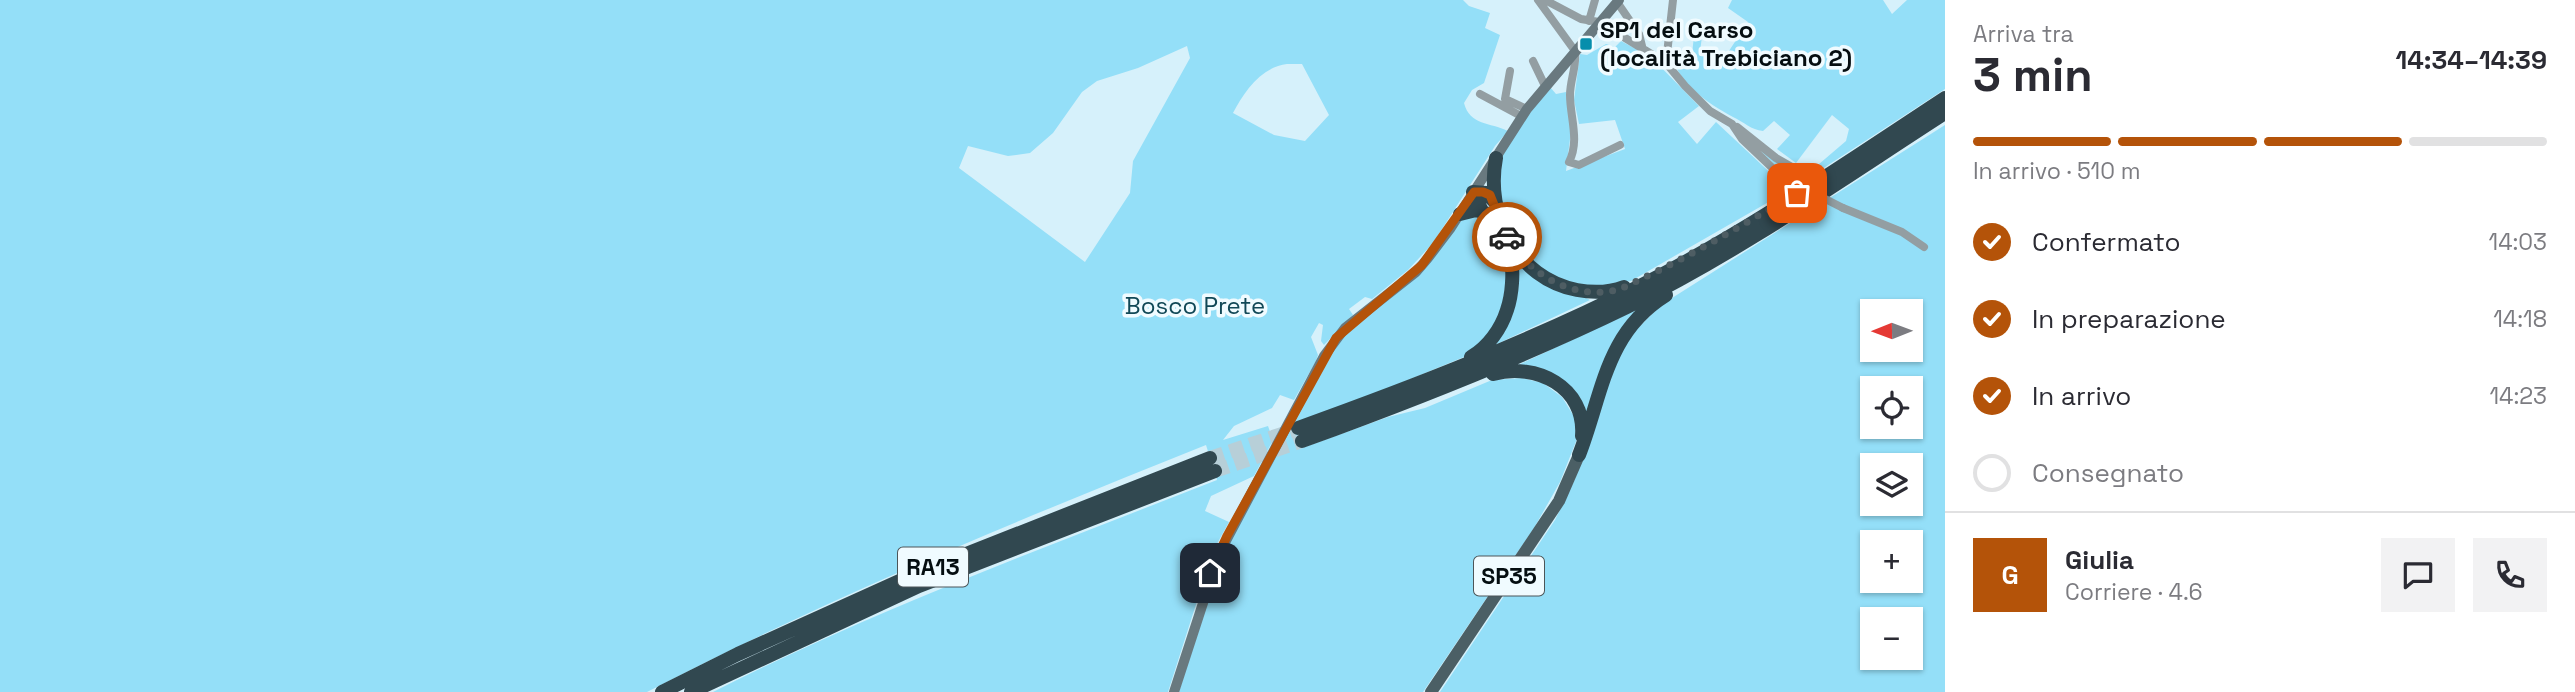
<!DOCTYPE html>
<html lang="it">
<head>
<meta charset="utf-8">
<style>
	body { margin:0; font-family:"Space Grotesk",sans-serif; background:#f2f2f3; color:#2b2b33; height:100vh; display:flex; flex-direction:column; font-size:26px; white-space:nowrap }
	* { box-sizing:border-box; margin:0 }
	p { font-size:23px; color:#7c7c81 }
	.icon { flex:none; width:38px; height:38px; fill:none; stroke:currentColor; stroke-width:2; stroke-linecap:round; stroke-linejoin:round }
	.map { position:relative; flex:1; overflow:hidden }
	.panel { display:flex; flex-direction:column; background:#fff; width:630px }
	.panel>* { flex:none }
	.needle { width:46px; rotate:269deg }
	.fabs { position:absolute; left:1860px; top:299px; display:grid; gap:14px }
	.fabs a { display:grid; place-items:center; width:63px; height:63px; border-radius:0px; background:#fff; box-shadow:0 2px 5px #0004; font-size:35px }
	.pin { position:absolute; display:grid; place-items:center; width:60px; height:60px; color:#fff; margin:-30px; border-radius:14px; box-shadow:0 4px 10px #0006 }
	.courier { position:absolute; display:grid; place-items:center; width:70px; height:70px; margin:-35px; border:5px solid #b45309; border-radius:50%; background:#fff; color:#222; box-shadow:0 2px 9px #0007 }
	.headline em { font-style:normal; font-weight:600 }
	.headline div { display:flex; flex-direction:column-reverse }
	.headline { display:flex; align-items:center; justify-content:space-between; height:119px; padding:0 28px }
	h1 { font-size:46px; font-weight:600; line-height:52px }
	.bar { display:grid; grid-template-columns:repeat(4,1fr); gap:10px 7px; align-content:center; height:84px; padding:0 28px }
	.bar i { height:9px; border-radius:5px; background:#e1e1e2 }
	.bar .active { background:#b45309 }
	.bar p { grid-column:span 4 }
	.line { display:flex; align-items:center; gap:18px; padding:0 28px; border-top:2px solid #e1e1e2 }
	.line div { flex:1 }
	.round { display:grid; place-items:center; flex:none; width:74px; height:74px; border-radius:0px; background:#f2f2f3 }
	ol { padding:0 28px; list-style:none }
	li { display:flex; align-items:center; gap:21px; height:77px }
	li p { margin-inline-start:auto }
	li .icon { padding:7px; border-radius:50%; background:#b45309; color:#fff; stroke-width:4 }
	li:last-child { color:#7c7c81 }
	li i { width:38px; height:38px; border:4px solid #e1e1e2; border-radius:50% }
	main { display:flex; flex:1; min-height:0 }
	.map>svg:first-child { display:block }
</style>
</head>
<body>
<main>
<div class="map">
<svg width="1945" height="692" viewBox="0 0 1945 692">
	<rect width="100%" height="100%" fill="#d6f1fb"/>
	<path fill="#94dff8" fill-rule="evenodd" d="M0 0H1463L1469 6 1490 13 1485 28 1500 35 1484 83 1472 90 1464 103C1470 126 1490 122 1508 131L1495 146 1433 243 1408 270 1372 299 1365 297 1349 309 1353 315 1324 345 1321 341 1323 325 1319 323 1311 337 1318 355 1316 361 1294 400 1280 395 1272 408 1234 426 1223 440 1268 426 1273 440 1254 476 1211 496 1205 511 1229 522 1213 551 1168 692H713C876 609 1047 547 1217 480L1206 445C1016 521 828 598 647 692H0ZM1187 46 1190 58 1133 161 1130 193 1085 262 959 168 968 146 1008 156 1030 153 1053 133 1082 92 1097 81 1138 68ZM1287 64H1302L1329 115 1305 141 1274 135 1233 113C1244 92 1261 67 1287 64Z
		M1732 0H1883L1892 14 1907 0H1945V89L1793 188 1631 281 1591 288 1551 277 1520 249 1501 208 1499 161 1525 119 1550 87 1556 94 1566 92 1571 131 1566 171 1625 149 1615 120 1579 124 1574 100 1580 54 1587 55 1606 44 1615 47 1621 41 1651 57 1699 106 1678 122 1697 144 1716 122 1779 181 1784 173 1742 134 1766 154 1801 176H1805L1846 141 1849 129 1832 115 1796 163 1777 149 1790 135 1774 121 1763 131C1751 130 1744 122 1733 117 1707 103 1674 81 1671 49L1692 55 1695 25 1703 28 1700 52 1721 63 1748 22 1728 8Z
		M1945 125V692H1440L1555 520 1575 479 1610 375 1628 338 1661 305ZM1872 312H1911V350H1872ZM1872 388H1911V427H1872ZM1872 466H1911V504H1872ZM1872 542H1911V581H1872ZM1872 620H1911V658H1872Z
		M1466 216 1486 218 1499 236 1508 266 1502 312 1485 340 1464 357 1396 385 1305 447 1388 417 1425 408 1492 380 1522 378 1543 383 1562 397 1575 418 1577 439 1560 482 1534 528 1423 692H1179L1218 563 1326 360 1344 334 1379 305Z
		M1515 261 1590 300 1495 345Z
		M1638 309C1607 341 1599 379 1586 421 1582 381 1547 378 1516 366Z"/>
	<g fill="none" stroke-linecap="round" stroke-linejoin="round">
		<path stroke="#b7cfd8" stroke-width="14" stroke-dasharray="14 7" stroke-linecap="butt" d="M1210 458 1294 430
			M1215 471 1302 441"/>
		<path stroke="#939ea2" stroke-width="8" d="M1538 0 1575 51C1577 66 1570 80 1570 95 1570 117 1580 141 1569 162L1579 165 1620 145
			M1545 0 1581 19 1599 22 1666 63 1685 86 1710 111 1732 124 1742 139 1782 177
			M1617 2 1639 34 1642 46
			M1589 21 1595 0
			M1533 61 1545 86
			M1666 63 1673 0
			M1510 71 1505 99 1527 109
			M1480 94 1521 116
			M1737 127 1776 158 1804 174
			M1843 208 1902 232 1924 247"/>
		<path stroke="#69797f" stroke-width="10" d="M1174 692 1219 554 1324 356 1345 328 1416 272 1428 258 1450 229 1527 109 1619 0"/>
		<path stroke="#4b5f65" stroke-width="12" d="M1431 692 1559 501 1579 455"/>
		<path stroke="#314850" stroke-width="14" d="M1496 158C1485 215 1516 278 1577 290 1593 293 1608 293 1624 287
			M1482 211 1473 192 1486 193 1494 201
			M1460 214 1476 210C1516 217 1517 281 1507 310 1501 329 1488 347 1471 357
			M1493 374C1536 362 1586 387 1582 436
			M1298 428C1415 386 1531 341 1642 285 1748 231 1846 163 1945 98
			M1302 441C1412 401 1522 358 1627 307 1739 252 1841 180 1945 113
			M1579 455C1603 393 1605 333 1666 295
			M662 692 738 654 913 575 1210 458
			M691 692 919 586 1215 471"/>
		<path stroke="#939ea2" stroke-width="8" d="M1782 177 1843 208"/>
	</g>
	<g fill="none" stroke-linecap="round" stroke-linejoin="round">
		<path stroke="#4e5d63" stroke-width="7" stroke-dasharray="0 12.6" d="M1507 237C1528 272 1564 295 1605 292 1620 291 1632 283 1645 277 1698 252 1747 222 1797 193"/>
		<path stroke="#b45309" stroke-width="9" d="M1210 573 1227 536 1336 338 1422 265 1474 192H1483L1490 195 1507 237"/>
	</g>
	<rect fill="#068eac" stroke="#f0fbff" stroke-width="2.5" x="1579" y="37" width="14" height="14" rx="3.5"/>
	<g text-anchor="middle" stroke-width="7" stroke-linejoin="round" paint-order="stroke">
		<g fill="#f0fbff" stroke="#4c5558" stroke-width="2">
			<rect x="898" y="547.5" width="70" height="39" rx="5"/>
			<rect x="1474" y="556.5" width="70" height="39" rx="5"/>
		</g>
		<g font-size="23" font-weight="bold" fill="#050e11">
			<text x="933" y="575">RA13</text>
			<text x="1509" y="584">SP35</text>
		</g>
		<g font-size="24" font-weight="bold" fill="#050e11" stroke="#f0fbff" text-anchor="start">
			<text x="1600" y="38">SP1 del Carso<tspan x="1600" dy="28">(località Trebiciano 2)</tspan></text>
		</g>
		<g font-size="24" fill="#114857" stroke="#f0fbff">
			<text x="1195" y="314">Bosco Prete</text>
		</g>
	</g>
</svg>
<div class="fabs">
<a><svg class="needle" viewBox="-14 -14 28 28"><path d="M0-13l5 13h-10z" fill="#e53935"/><path d="M0 13l5-13h-10z" fill="#7c7c81"/></svg></a>
<a><svg class="icon" aria-label="locate" viewBox="0 0 24 24"><circle cx="12" cy="12" r="6"/><path d="M12 2v4M12 18v4M2 12h4M18 12h4"/></svg></a>
<a><svg class="icon" aria-label="layers" viewBox="0 0 24 24"><path d="M12 4l9 5-9 5-9-5zM3 14l9 5 9-5"/></svg></a>
<a>+</a>
<a>−</a>
</div>
<div class="pin" style="left:1797px;top:193px;background:#ea580c"><svg class="icon" aria-label="bag" viewBox="0 0 24 24"><path d="M5 8h14l-1 12H6zM9 8a3 3 0 0 1 6 0"/></svg></div>
<div class="pin" style="left:1210px;top:573px;background:#1f2937"><svg class="icon" aria-label="home" viewBox="0 0 24 24"><path d="M3 11l9-7 9 7M6 9v11h12V9"/></svg></div>
<div class="courier" style="left:1507px;top:237px"><svg class="icon" aria-label="car" viewBox="0 0 24 24"><path d="M5 17H2v-5l4-1 3-4h7l3 4 3 1v5h-3M9 17h6M6 11h13"/><circle cx="7" cy="17" r="2"/><circle cx="17" cy="17" r="2"/></svg></div>
</div>
<section class="panel">
<div class="headline"><div><h1>3 min</h1><p>Arriva tra</p></div><em>14:34–14:39</em></div>
<div class="bar"><i class="active"></i><i class="active"></i><i class="active"></i><i></i><p>In arrivo · 510 m</p></div>
<ol>
<li><svg class="icon" aria-label="check" viewBox="0 0 24 24"><path d="M5 12l5 5 9-10"/></svg>Confermato<p>14:03</p></li>
<li><svg class="icon" aria-label="check" viewBox="0 0 24 24"><path d="M5 12l5 5 9-10"/></svg>In preparazione<p>14:18</p></li>
<li><svg class="icon" aria-label="check" viewBox="0 0 24 24"><path d="M5 12l5 5 9-10"/></svg>In arrivo<p>14:23</p></li>
<li><i></i>Consegnato</li>
</ol>
<div class="line" style="height:126px"><b class="round" style="background:#b45309;color:#fff">G</b><div><b>Giulia</b><p>Corriere · 4.6</p></div><a class="round"><svg class="icon" aria-label="chat" viewBox="0 0 24 24"><path d="M4 5h16v11H9l-5 4z"/></svg></a><a class="round"><svg class="icon" aria-label="phone" viewBox="0 0 24 24"><path d="M5 4h4l2 5-3 2q2 4 5 5l2-3 5 2v4C11 20 4 13 5 4z"/></svg></a></div>
</section>
</main>
</body>
</html>
